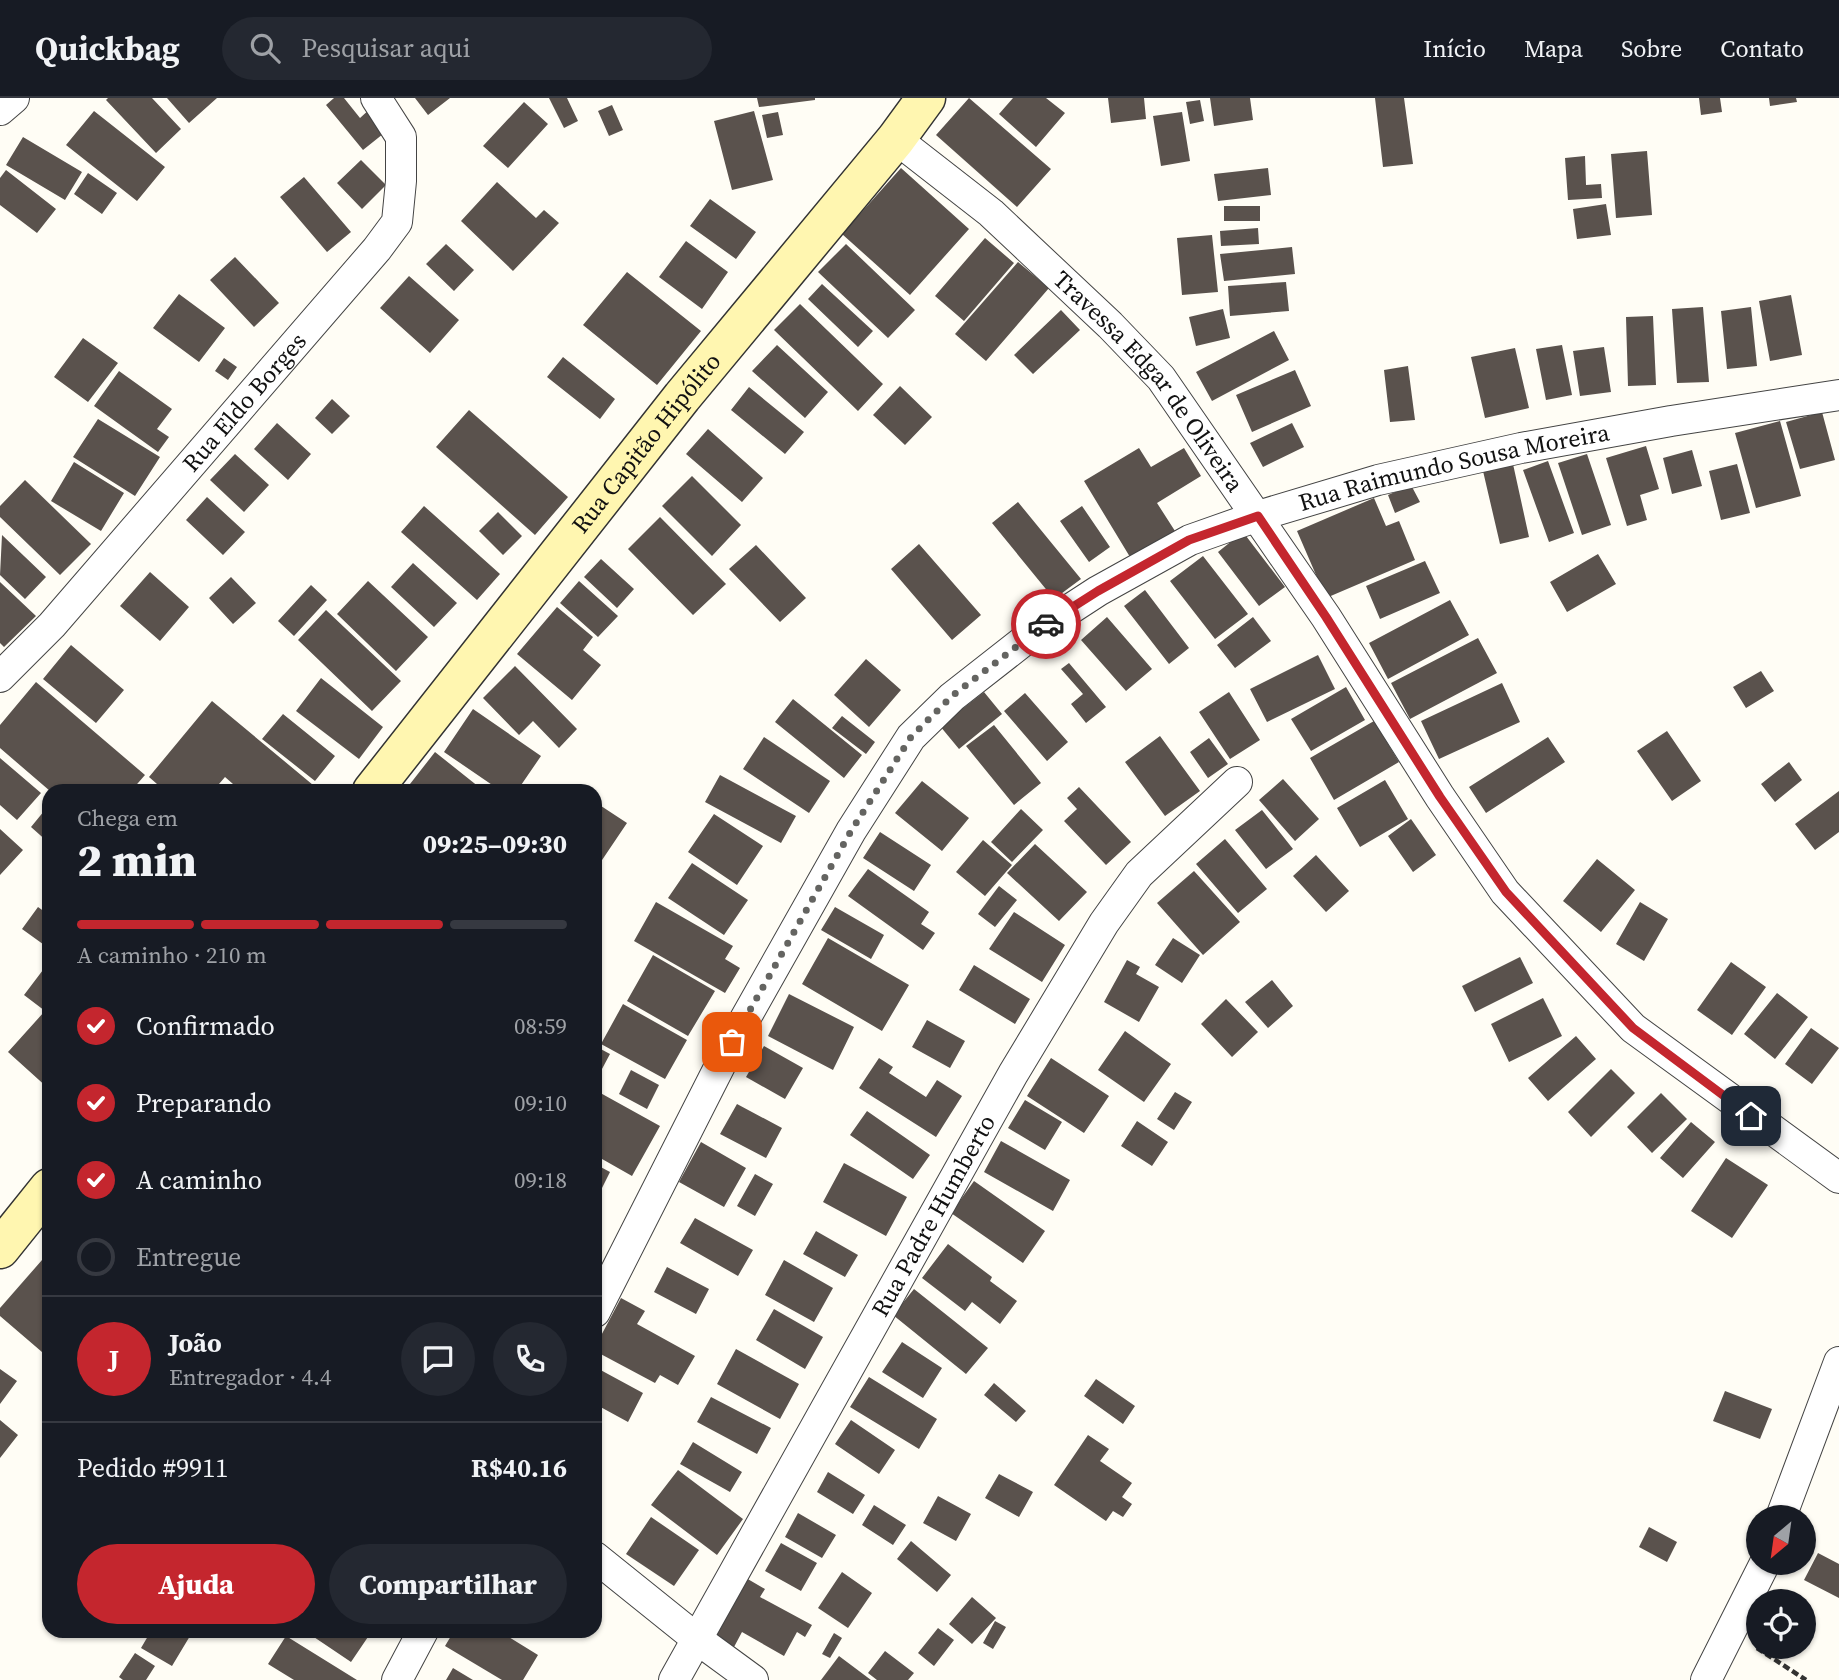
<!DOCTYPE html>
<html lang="pt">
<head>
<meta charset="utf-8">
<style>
	body { margin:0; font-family:"Source Serif 4",serif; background:#242831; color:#f1f3f6; height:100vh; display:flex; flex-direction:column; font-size:26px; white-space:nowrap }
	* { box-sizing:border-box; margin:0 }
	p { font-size:23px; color:#9ea1a6 }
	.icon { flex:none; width:38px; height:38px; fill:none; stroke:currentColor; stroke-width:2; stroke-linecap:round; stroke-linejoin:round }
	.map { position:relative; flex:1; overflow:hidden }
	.drawer { position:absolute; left:42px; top:686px; width:560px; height:854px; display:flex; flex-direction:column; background:#171b24; border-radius:21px; box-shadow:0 2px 5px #0004 }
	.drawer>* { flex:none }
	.needle { width:46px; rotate:209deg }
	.buttons { position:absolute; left:1746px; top:1407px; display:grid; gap:14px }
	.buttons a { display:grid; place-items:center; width:70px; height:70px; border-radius:50%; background:#171b24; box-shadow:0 2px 5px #0004; font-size:35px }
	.pin { position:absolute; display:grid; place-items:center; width:60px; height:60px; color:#fff; margin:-30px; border-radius:14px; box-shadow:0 4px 10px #0006 }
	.courier { position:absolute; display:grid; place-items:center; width:70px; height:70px; margin:-35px; border:5px solid #c4262e; border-radius:50%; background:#fff; color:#222; box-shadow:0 2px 9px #0007 }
	.summary em { font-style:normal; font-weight:800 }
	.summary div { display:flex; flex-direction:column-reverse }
	.summary { display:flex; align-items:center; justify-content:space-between; height:119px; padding:0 35px }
	h1 { font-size:46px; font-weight:800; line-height:52px }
	.bar { display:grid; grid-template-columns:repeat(4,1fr); gap:10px 7px; align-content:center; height:84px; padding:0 35px }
	.bar i { height:9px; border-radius:5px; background:#363941 }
	.bar .current { background:#c4262e }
	.bar p { grid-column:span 4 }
	.line { display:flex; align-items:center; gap:18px; padding:0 35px; border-top:2px solid #363941 }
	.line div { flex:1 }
	.round { display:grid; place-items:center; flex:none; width:74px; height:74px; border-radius:37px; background:#242831 }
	ol { padding:0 35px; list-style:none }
	li { display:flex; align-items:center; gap:21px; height:77px }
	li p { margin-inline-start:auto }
	li .icon { padding:7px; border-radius:50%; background:#c4262e; color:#fff; stroke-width:4 }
	li:last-child { color:#9ea1a6 }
	li i { width:38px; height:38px; border:4px solid #363941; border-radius:50% }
	.primary-button { display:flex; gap:14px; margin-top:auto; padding:14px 35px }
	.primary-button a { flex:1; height:80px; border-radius:42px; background:#c4262e; color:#fff; font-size:28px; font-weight:800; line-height:80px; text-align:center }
	.primary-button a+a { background:#242831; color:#f1f3f6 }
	header { display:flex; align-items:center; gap:42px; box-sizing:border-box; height:98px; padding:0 35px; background:#171b24; border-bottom:2px solid #363941 }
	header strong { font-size:33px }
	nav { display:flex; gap:38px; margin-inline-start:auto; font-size:24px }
	.search { width:490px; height:63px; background:#242831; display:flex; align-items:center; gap:18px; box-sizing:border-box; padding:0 24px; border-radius:38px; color:#9ea1a6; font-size:26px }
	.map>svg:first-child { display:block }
</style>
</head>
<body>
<header>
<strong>Quickbag</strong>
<div class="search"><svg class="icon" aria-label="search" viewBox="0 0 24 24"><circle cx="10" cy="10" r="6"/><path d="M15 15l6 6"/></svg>Pesquisar aqui</div>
<nav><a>Início</a><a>Mapa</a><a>Sobre</a><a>Contato</a></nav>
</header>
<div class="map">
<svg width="1839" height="1582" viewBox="0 0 1839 1582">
	<rect width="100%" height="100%" fill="#fffdf5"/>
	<path fill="#5a524d" d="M108 0H152L181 31 156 55 106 2Z
		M167 0H217L189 25Z
		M334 0H344L360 20 371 10 388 32 363 52 326 7Z
		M415 0H450L428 17Z
		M549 0H567L578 23 564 30Z
		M757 0H815V2L759 9Z
		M969 0 1051 71 1017 109 936 37Z
		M1013 0H1046L1065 15 1036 49 999 16Z
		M1108 0H1144L1146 21 1111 25Z
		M1210 0H1250L1253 22 1214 28Z
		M1375 0H1404L1413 66 1383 69Z
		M1699 0H1720L1722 14 1701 17Z
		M1769 0H1796L1797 4 1770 8Z
		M1200 2 1204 23 1190 26 1186 4Z
		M524 4 548 26 508 70 483 48Z
		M612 7 623 32 609 38 598 13Z
		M94 13 165 69 137 103 66 47Z
		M754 13 773 82 732 92 714 23Z
		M778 14 783 37 767 40 762 17Z
		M1182 14 1190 63 1161 68 1153 18Z
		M23 39 82 74 65 102 6 67Z
		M1647 53 1652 117 1616 120 1611 56Z
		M1585 58 1586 87 1601 86 1602 100 1568 102 1565 60Z
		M361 62 386 87 362 111 337 85Z
		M901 70 969 131 910 197 842 136Z
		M1268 70 1271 97 1218 103 1214 76Z
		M6 72 56 111 37 135 0 107V80Z
		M88 75 117 95 102 116 74 96Z
		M304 79 351 134 327 154 280 99Z
		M497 84 536 120 544 112 559 125 513 173 461 123Z
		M710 101 756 134 736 161 690 128Z
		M1606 106 1611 137 1577 141 1573 111Z
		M1224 108H1260V123H1224Z
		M1258 130 1259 146 1221 148 1220 133Z
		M1212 137 1218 194 1182 197 1177 140Z
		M985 140 1014 165 964 223 935 198Z
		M686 143 728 174 702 211 659 179Z
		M446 146 474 172 454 193 426 166Z
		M846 146 915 212 888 240 818 174Z
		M1292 149 1295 176 1224 183 1220 156Z
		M235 159 279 205 254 229 210 182Z
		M1018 164 1049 190 986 263 955 236Z
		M627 174 701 233 657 287 583 227Z
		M409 178 459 222 430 255 380 210Z
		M1286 184 1289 213 1230 218 1228 188Z
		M822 186 873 233 858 249 808 201Z
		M179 196 225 230 199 264 153 230Z
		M1791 197 1802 257 1770 263 1759 203Z
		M800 206 883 286 858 313 774 232Z
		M1703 209 1709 284 1677 285 1672 211Z
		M1751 209 1757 268 1727 271 1721 213Z
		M1223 211 1230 240 1196 248 1189 219Z
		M1061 212 1080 232 1033 276 1014 257Z
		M1653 218 1656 287 1628 288 1626 219Z
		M1274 233 1289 262 1212 303 1196 274Z
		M83 240 118 265 88 304 54 279Z
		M777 247 828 294 805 320 752 273Z
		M1562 247 1572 297 1546 302 1536 251Z
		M1604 249 1611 294 1580 298 1573 253Z
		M1515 250 1529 310 1485 320 1471 259Z
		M563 259 615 301 600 321 547 279Z
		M224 260 237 269 228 282 215 273Z
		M1408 268 1415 322 1390 324 1384 272Z
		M1295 272 1311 308 1252 334 1236 297Z
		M119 273 172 311 157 331 169 339 158 354 94 308Z
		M900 288 932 319 905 347 873 317Z
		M749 289 804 334 785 356 731 312Z
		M332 301 350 318 332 336 315 320Z
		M469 312 568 399 535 437 436 349Z
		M1822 314 1835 362 1800 371 1786 324Z
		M98 321 160 359 135 398 73 359Z
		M1780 323 1801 398 1756 410 1735 335Z
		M277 325 311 356 288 382 254 351Z
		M1292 325 1304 349 1263 369 1250 345Z
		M708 331 763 380 742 404 686 356Z
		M1646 348 1659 391 1640 397 1647 422 1627 428 1606 360Z
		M1139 350 1151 369 1184 350 1201 378 1157 405 1175 433 1130 459 1084 383Z
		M1692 352 1702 388 1672 396 1663 360Z
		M235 356 269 387 244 414 210 382Z
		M1587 356 1611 427 1582 437 1558 365Z
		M1548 363 1574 435 1549 444 1523 372Z
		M74 364 124 395 101 433 51 403Z
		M1513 366 1529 439 1500 446 1483 373Z
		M1737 366 1750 415 1721 422 1709 373Z
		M692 378 741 427 712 458 662 408Z
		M25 382 91 446 60 477 0 419V408Z
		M1411 387 1420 404 1395 415 1388 397Z
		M207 399 245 434 223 457 186 422Z
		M1374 400 1386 428 1399 423 1415 462 1326 500 1297 433Z
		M1018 404 1081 481 1054 501 992 425Z
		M424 408 500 476 477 502 401 434Z
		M1082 408 1110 449 1089 464 1060 423Z
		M498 414 522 438 503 457 479 433Z
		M660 419 726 486 693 517 628 451Z
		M1243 434 1285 489 1259 508 1218 454Z
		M2 437 46 479 25 501 0 477Z
		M919 446 981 517 952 542 891 471Z
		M756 447 806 500 780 524 729 471Z
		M1598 456 1616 486 1567 514 1550 484Z
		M1203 458 1248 516 1215 541 1170 483Z
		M601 461 634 491 617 510 584 479Z
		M1425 463 1440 495 1380 521 1366 488Z
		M413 465 457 505 434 529 391 489Z
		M150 474 189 509 160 543 120 508Z
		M231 479 256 505 233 526 209 500Z
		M368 483 428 539 396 573 337 516Z
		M579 483 618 518 598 539 560 505Z
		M0 484 36 518 4 549 0 545Z
		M311 487 327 502 294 538 278 523Z
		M1145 492 1189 550 1169 566 1124 508Z
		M1450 502 1469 537 1388 581 1369 545Z
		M557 509 593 539 583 552 601 567 572 602 517 556Z
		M326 512 401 583 372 613 298 542Z
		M1107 519 1152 571 1126 593 1081 542Z
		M1253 519 1271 543 1235 570 1217 547Z
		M1478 540 1497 575 1410 621 1391 585Z
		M71 547 124 592 96 625 43 581Z
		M1318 557 1335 591 1267 624 1250 591Z
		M866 561 901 592 869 629 834 597Z
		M1069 565 1106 609 1086 625 1071 606 1083 596 1061 571Z
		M515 568 577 631 559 650 533 623 519 637 483 600Z
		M1761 573 1774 593 1746 610 1733 589Z
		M321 580 383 629 359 661 296 613Z
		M36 584 145 677 131 693H50L0 650V627Z
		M1502 585 1520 624 1439 661 1421 623Z
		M1346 589 1365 622 1311 653 1291 621Z
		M984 594 1002 616 959 651 940 628Z
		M1229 594 1260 642 1230 661 1199 614Z
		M1025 595 1068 644 1047 663 1004 613Z
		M793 601 862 657 844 680 775 624Z
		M212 603 313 687 307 693H241L225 679 213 693H165L149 679Z
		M473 611 541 658 517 693H501L444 654Z
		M283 616 335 658 315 683 262 641Z
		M842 618 875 644 866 656 832 630Z
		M1374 623 1399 664 1334 702 1310 660Z
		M994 627 1041 685 1014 707 966 648Z
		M1667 633 1701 683 1672 703 1637 653Z
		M1160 638 1200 693 1165 718 1125 664Z
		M764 639 830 683 809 715 743 671Z
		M1548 639 1565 664 1486 715 1469 689Z
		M1209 640 1228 666 1208 680 1190 654Z
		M435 654 484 693H419L410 686Z
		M0 660 41 695 17 722 0 707Z
		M1789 664 1802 682 1775 704 1761 686Z
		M720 677 796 718 781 745 705 704Z
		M1283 681 1319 721 1295 743 1259 702Z
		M1385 682 1408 721 1360 749 1337 710Z
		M922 683 969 720 942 753 895 715Z
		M1079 689 1131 744 1106 767 1064 723 1077 711 1067 700Z
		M1839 693V734L1815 752 1795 726Z
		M595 704 627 725 598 768 595 766Z
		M49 707V745L31 729Z
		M1021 711 1043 732 1012 764 991 744Z
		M1262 712 1293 751 1266 771 1235 732Z
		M714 716 763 748 737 787 688 754Z
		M1411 721 1436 757 1413 774 1388 738Z
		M0 731 23 752 0 777Z
		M880 734 931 767 914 793 863 760Z
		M1225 741 1267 791 1238 815 1196 766Z
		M983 742 1012 767 985 798 956 774Z
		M1035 746 1087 794 1059 823 1007 775Z
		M1316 757 1349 793 1326 814 1293 778Z
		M1597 761 1635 792 1601 834 1563 803Z
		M692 765 748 802 724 837 668 800Z
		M868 771 929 814 921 826 935 835 923 852 848 798Z
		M1194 773 1240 824 1203 857 1157 805Z
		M999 788 1017 802 995 829 978 816Z
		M656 804 733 848 725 861 740 870 725 895 634 843Z
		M1640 804 1668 821 1644 863 1616 846Z
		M38 809 49 817V846L47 849 22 831Z
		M835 809 884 837 871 861 821 832Z
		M1014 814 1065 847 1042 884 989 851Z
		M828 840 909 887 882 933 802 886Z
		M1173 840 1200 857 1182 885 1155 867Z
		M653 857 715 893 688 938 627 903Z
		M1520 859 1533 885 1475 914 1462 888Z
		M1127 862 1140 869 1136 876 1159 889 1139 924 1104 904Z
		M49 864V916L24 897Z
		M1731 864 1766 889 1732 937 1697 912Z
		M974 867 1030 901 1015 926 959 892Z
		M1272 882 1293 908 1268 930 1245 904Z
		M1777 895 1808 919 1775 961 1744 936Z
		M789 896 854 929 833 972 768 938Z
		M1543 900 1562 938 1509 964 1491 926Z
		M1226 901 1258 934 1232 959 1201 926Z
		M623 906 687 942 665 981 601 946Z
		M44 914 49 919V991L8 954Z
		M927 922 965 943 950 970 912 949Z
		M1811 930 1839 950 1812 986 1785 966Z
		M1125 933 1171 966 1144 1004 1098 972Z
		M1576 938 1596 961 1548 1003 1528 980Z
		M595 948 610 956 595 984Z
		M764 948 803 970 785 1001 746 979Z
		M879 960 893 969 889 975 926 999 937 982 962 998 936 1039 859 990Z
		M1051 960 1109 998 1084 1035 1027 998Z
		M1611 971 1635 995 1591 1039 1568 1014Z
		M631 972 659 987 647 1011 619 996Z
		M595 992 660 1028 632 1078 595 1057Z
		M1175 994 1192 1004 1174 1032 1157 1021Z
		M1661 995 1687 1021 1652 1055 1627 1029Z
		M1025 1002 1062 1024 1045 1052 1008 1030Z
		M737 1006 782 1030 766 1060 720 1036Z
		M867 1013 930 1057 913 1081 850 1037Z
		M1137 1023 1168 1044 1152 1068 1121 1048Z
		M1691 1024 1715 1044 1683 1080 1660 1060Z
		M1001 1043 1070 1082 1053 1113 984 1074Z
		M701 1044 746 1070 724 1109 679 1084Z
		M1726 1060 1768 1087 1732 1140 1691 1113Z
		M844 1065 907 1099 886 1138 823 1104Z
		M595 1066 610 1074 598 1098 595 1096Z
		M755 1076 773 1086 755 1118 737 1108Z
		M974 1083 1045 1133 1023 1165 951 1115Z
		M695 1120 753 1152 738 1178 680 1145Z
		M816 1133 858 1157 845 1179 803 1156Z
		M948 1146 992 1179 990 1183 1017 1203 1000 1226 972 1204 965 1213 922 1180Z
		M42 1162 49 1167V1260L0 1218V1210Z
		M784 1162 833 1190 814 1224 765 1197Z
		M667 1169 709 1191 696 1216 654 1194Z
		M914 1191 988 1250 966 1276 893 1217Z
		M621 1200 645 1213 637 1226 695 1258 678 1287 660 1277 655 1285 595 1253V1249Z
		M774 1211 823 1239 805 1271 756 1242Z
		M902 1244 942 1270 923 1300 882 1274Z
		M736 1251 799 1286 780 1321 717 1286Z
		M595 1269 643 1295 628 1324 595 1306Z
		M0 1271 17 1283 0 1306Z
		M869 1279 937 1321 919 1351 850 1309Z
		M1096 1281 1135 1308 1123 1326 1084 1298Z
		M994 1285 1026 1313 1016 1324 984 1297Z
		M1725 1293 1772 1311 1760 1341 1713 1323Z
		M711 1299 771 1330 757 1356 697 1324Z
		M0 1322 18 1337 0 1360Z
		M851 1322 895 1352 879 1376 835 1346Z
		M1088 1337 1109 1351 1100 1363 1132 1385 1122 1399 1132 1406 1123 1419 1113 1413 1106 1423 1054 1387Z
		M693 1344 742 1374 730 1394 680 1366Z
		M678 1372 743 1421 717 1457 651 1407Z
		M828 1374 865 1397 853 1416 817 1394Z
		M999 1376 1033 1394 1019 1419 985 1400Z
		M938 1398 971 1416 956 1443 923 1425Z
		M874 1407 906 1427 893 1447 862 1427Z
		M798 1415 836 1437 822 1460 785 1439Z
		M651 1419 699 1452 674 1488 626 1456Z
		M1649 1429 1677 1444 1667 1464 1639 1449Z
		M911 1443 951 1477 937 1494 897 1461Z
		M781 1445 817 1465 801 1493 765 1473Z
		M1818 1455 1839 1466V1500L1804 1482Z
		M842 1474 872 1495 848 1530 818 1510Z
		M746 1480 765 1491 760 1499 812 1527 805 1539 797 1534 784 1558 742 1534 734 1549 714 1538Z
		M972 1499 996 1520 972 1546 949 1526Z
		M995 1523 1006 1529 993 1551 983 1545Z
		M938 1530 954 1542 934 1568 918 1555Z
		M151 1533H181L190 1538 172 1568 141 1550Z
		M305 1533H372L351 1564Z
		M454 1533H499L538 1557 523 1582H502L445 1548Z
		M834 1535 842 1540 830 1560 822 1556Z
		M286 1538 357 1582H294L268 1566Z
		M885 1553 914 1575 908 1582H877L868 1575Z
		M135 1555 155 1568 146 1582H123L119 1579Z
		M839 1558 871 1582H821Z
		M453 1570 473 1582H446Z"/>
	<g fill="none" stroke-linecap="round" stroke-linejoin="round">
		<g stroke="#444" stroke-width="32">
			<g id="street">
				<path d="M0 12 14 0"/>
				<path id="s1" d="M896 41 991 115 1110 227 1161 280 1326 519 1440 699 1505 794 1633 930 1839 1080"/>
				<path id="s2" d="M0 579 52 527 377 151 397 124 401 83V39L376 0"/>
				<path id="s3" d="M595 1214 732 944 851 733 911 639 952 599 1035 534 1098 493 1190 442 1258 418 1378 382 1521 350 1671 323 1839 297"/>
				<path d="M1781 1419 1839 1264"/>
				<path d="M595 1459 697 1541 753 1582"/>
				<path d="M397 1582 423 1533"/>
				<path id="s4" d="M674 1582 1013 976 1104 825 1139 776 1237 684"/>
				<path d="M1706 1582 1765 1465"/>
			</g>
		</g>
		<g stroke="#333" stroke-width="41">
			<g id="secondary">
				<path id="s5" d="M372 693 682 299 896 41 926 0"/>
				<path d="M0 1151 49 1090"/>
			</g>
		</g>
		<path stroke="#333" stroke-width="4.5" stroke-dasharray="7 3.5" stroke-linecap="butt" d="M1757 1550 1806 1582"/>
		<use href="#street" stroke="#fff" stroke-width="30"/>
		<use href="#secondary" stroke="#fff6b0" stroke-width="38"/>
	</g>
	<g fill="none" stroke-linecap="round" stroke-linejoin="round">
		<path stroke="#646461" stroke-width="7" stroke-dasharray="0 12.6" d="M732 944 851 733 911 639 952 598 1046 526"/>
		<path stroke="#c4262e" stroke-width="9" d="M1046 526 1098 493 1189 442 1258 418 1326 519 1440 699 1506 794 1633 930 1751 1018"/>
	</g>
	<g text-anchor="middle" stroke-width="7" stroke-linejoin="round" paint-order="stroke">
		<g font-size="24" fill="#111" stroke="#fff">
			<text dy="8" stroke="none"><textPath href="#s1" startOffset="352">Travessa Edgar de Oliveira</textPath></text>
			<text dy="8" stroke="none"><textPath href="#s2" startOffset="368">Rua Eldo Borges</textPath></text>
			<text dy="8" stroke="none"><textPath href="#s5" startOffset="443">Rua Capitão Hipólito</textPath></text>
			<text dy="8" stroke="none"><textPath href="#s3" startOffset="1274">Rua Raimundo Sousa Moreira</textPath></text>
			<text dy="8" stroke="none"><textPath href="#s4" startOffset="532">Rua Padre Humberto</textPath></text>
		</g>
	</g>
</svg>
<div class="buttons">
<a><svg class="needle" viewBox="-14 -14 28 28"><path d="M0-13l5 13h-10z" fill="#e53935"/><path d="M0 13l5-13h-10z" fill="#9ea1a6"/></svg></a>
<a><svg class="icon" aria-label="locate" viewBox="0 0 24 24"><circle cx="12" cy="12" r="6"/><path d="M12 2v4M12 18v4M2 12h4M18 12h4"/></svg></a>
</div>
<div class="pin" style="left:732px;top:944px;background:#ea580c"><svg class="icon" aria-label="bag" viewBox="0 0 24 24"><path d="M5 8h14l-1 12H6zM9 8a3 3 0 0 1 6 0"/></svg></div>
<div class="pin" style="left:1751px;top:1018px;background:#1f2937"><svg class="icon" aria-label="home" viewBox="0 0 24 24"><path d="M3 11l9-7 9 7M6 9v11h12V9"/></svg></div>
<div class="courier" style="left:1046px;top:526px"><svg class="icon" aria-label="car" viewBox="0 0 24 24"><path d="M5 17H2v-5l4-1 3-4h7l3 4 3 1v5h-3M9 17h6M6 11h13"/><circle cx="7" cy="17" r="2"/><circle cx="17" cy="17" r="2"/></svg></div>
<section class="drawer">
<div class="summary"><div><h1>2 min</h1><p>Chega em</p></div><em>09:25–09:30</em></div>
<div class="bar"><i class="current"></i><i class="current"></i><i class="current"></i><i></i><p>A caminho · 210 m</p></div>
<ol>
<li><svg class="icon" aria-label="check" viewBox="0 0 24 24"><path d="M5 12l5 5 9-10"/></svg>Confirmado<p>08:59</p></li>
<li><svg class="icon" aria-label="check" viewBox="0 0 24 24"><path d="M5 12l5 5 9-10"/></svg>Preparando<p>09:10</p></li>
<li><svg class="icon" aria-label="check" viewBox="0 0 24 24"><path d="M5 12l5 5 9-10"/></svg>A caminho<p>09:18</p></li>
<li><i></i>Entregue</li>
</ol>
<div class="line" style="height:126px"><b class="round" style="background:#c4262e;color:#fff">J</b><div><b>João</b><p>Entregador · 4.4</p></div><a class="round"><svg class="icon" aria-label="chat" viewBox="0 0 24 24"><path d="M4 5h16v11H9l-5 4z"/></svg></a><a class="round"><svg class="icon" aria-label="phone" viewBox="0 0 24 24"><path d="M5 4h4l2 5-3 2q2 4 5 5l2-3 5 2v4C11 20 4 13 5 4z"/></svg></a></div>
<div class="line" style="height:91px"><div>Pedido #9911</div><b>R$40.16</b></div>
<div class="primary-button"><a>Ajuda</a><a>Compartilhar</a></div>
</section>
</div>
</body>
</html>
